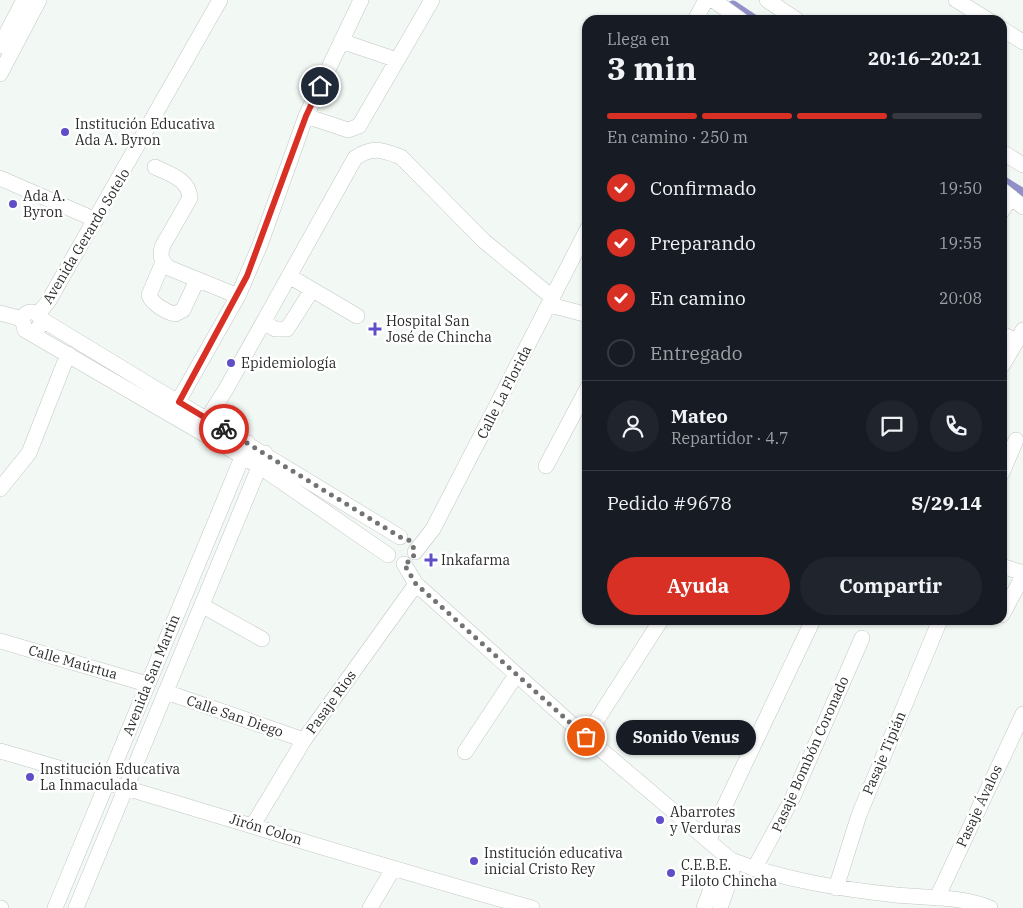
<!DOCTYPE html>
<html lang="es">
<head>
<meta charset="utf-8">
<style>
	body { margin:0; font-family:"IBM Plex Serif",serif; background:#20242c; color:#f1f3f6; height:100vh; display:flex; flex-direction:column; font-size:19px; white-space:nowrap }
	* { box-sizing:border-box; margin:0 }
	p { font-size:16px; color:#9ea1a6 }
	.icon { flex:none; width:28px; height:28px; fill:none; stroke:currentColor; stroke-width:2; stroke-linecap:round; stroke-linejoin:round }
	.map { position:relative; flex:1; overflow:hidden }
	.details { position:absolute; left:582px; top:15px; width:425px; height:610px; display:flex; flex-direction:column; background:#171b24; border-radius:15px; box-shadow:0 1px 4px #0004 }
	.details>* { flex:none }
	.pin { position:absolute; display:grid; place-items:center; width:42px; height:42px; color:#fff; margin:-21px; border:2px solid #fff; border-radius:50%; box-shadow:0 1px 5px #0007 }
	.courier { position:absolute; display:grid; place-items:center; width:50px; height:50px; margin:-25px; border:4px solid #d93025; border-radius:50%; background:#fff; color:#222; box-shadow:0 1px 6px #0007 }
	.bubble { position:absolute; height:35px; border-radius:18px; background:#171b24; box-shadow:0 1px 4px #0004; font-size:16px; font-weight:700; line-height:35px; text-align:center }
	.summary em { font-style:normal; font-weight:700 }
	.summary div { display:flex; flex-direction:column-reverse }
	.summary { display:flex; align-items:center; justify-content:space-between; height:85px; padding:0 25px }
	h1 { font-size:32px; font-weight:700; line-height:38px }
	.bar { display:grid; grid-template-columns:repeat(4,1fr); gap:8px 5px; align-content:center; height:60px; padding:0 25px }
	.bar i { height:6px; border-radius:4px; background:#363941 }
	.bar .active { background:#d93025 }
	.bar p { grid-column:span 4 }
	.line { display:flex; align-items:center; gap:12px; padding:0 25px; border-top:1px solid #363941 }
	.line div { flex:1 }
	.round { display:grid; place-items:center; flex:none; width:52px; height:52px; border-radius:26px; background:#20242c }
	ol { padding:0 25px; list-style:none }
	li { display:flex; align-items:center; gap:15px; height:55px }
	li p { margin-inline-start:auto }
	li .icon { padding:5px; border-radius:50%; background:#d93025; color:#fff; stroke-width:4 }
	li:last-child { color:#9ea1a6 }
	li i { width:28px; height:28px; border:2px solid #363941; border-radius:50% }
	.action { display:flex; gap:10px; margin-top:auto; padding:10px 25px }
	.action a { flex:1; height:58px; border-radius:30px; background:#d93025; color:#fff; font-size:20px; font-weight:700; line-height:58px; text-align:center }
	.action a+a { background:#20242c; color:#f1f3f6 }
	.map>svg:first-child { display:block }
</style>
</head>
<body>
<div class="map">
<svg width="1023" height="908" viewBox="0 0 1023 908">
	<rect width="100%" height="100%" fill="#f2f8f3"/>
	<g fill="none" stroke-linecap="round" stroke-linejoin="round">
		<path stroke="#9190c9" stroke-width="11" d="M733 6 754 20
			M1002 181 1023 194"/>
		<g stroke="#c1c7c3" stroke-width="16">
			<path id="minor" d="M713 0 741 20
				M767 0 797 20
				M956 0 988 20
				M695 20 706 0
				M1002 29 1023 42
				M341 41 397 60
				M0 46 24 0
				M0 74 39 0
				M306 116 348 130 359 126 432 0
				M1002 152 1023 165
				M155 167C169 174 189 179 190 198L162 247C160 257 161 261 169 268L238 296
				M0 178 96 220
				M1002 190 1023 207
				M1002 211 1011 197
				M163 262 149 295C152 304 166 312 175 314L183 310 197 280
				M289 276 357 316
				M550 305 588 315
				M0 313 22 319
				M38 314 48 302 220 0
				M41 319 400 537
				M264 322 275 329H287L312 290
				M30 332 37 330 42 322 38 314C31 310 25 312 22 319L25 330 259 466 388 555
				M1002 334 1017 341
				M1002 366 1023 330
				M171 414 238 296 260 245 306 116 361 0
				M207 419 226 389 355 158C373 146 382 150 401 157L484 241 553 298
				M546 466 588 387
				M1002 473 1016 440
				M0 489 29 453 68 354
				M415 552 433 529 588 228
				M404 564 416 584 586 737 731 860C784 880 840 889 896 895 927 898 961 896 990 908
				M1002 566 1023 573
				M203 606 262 639
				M1002 615 1023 576
				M0 641 147 684
				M166 692 304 740
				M586 737 661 620
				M0 751C178 802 354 859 532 908
				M465 752 516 675
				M253 825 304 740 416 584
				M708 841 813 620
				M754 869 792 799 862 638
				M836 888 859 815 940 620
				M937 898 1023 714
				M0 908H1
				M55 908 248 443
				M76 908 265 453
				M370 908 393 869
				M704 908 719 867 731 860
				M720 908 732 873 731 860"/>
		</g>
		<use href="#minor" stroke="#fff" stroke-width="15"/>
	</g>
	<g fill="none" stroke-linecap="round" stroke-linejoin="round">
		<path stroke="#717472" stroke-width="5" stroke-dasharray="0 9" d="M224 429 400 537 411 541 415 552 412 560 404 564 416 584 586 737"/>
		<path stroke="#d93025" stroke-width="6" d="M224 429 179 402 247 276 306 116 320 86"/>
	</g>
	<g fill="#5f4ec7" stroke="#fff" stroke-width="2">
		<circle cx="65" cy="132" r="5"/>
		<circle cx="13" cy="204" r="5"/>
		<path d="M372.5 321.5h5v5h5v5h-5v5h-5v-5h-5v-5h5z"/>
		<circle cx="231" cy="363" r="5"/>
		<path d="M428.5 552.5h5v5h5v5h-5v5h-5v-5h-5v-5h5z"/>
		<circle cx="30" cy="777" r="5"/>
		<circle cx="660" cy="820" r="5"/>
		<circle cx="474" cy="861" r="5"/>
		<circle cx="671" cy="873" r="5"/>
	</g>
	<g text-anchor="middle" stroke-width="5" stroke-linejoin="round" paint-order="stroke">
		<g font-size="14" fill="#2b2d2c" stroke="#fff" text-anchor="start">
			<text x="75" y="129">Institución Educativa<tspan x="75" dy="16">Ada A. Byron</tspan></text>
			<text x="23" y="201">Ada A.<tspan x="23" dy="16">Byron</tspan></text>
			<text x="386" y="326">Hospital San<tspan x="386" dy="16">José de Chincha</tspan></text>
			<text x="241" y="368">Epidemiología</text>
			<text x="441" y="565">Inkafarma</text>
			<text x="40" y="774">Institución Educativa<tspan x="40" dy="16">La Inmaculada</tspan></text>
			<text x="670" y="817">Abarrotes<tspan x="670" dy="16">y Verduras</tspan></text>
			<text x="484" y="858">Institución educativa<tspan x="484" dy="16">inicial Cristo Rey</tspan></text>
			<text x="681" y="870">C.E.B.E.<tspan x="681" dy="16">Piloto Chincha</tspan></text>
		</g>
		<g font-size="14" fill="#2b2d2c" stroke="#fff">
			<text transform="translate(86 236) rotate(-59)" y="5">Avenida Gerardo Sotelo</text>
			<text transform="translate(504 392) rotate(-63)" y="5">Calle La Florida</text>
			<text transform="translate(73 662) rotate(16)" y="5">Calle Maúrtua</text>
			<text transform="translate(151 675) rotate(-68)" y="5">Avenida San Martin</text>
			<text transform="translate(331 702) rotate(-54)" y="5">Pasaje Rios</text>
			<text transform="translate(235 716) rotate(19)" y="5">Calle San Diego</text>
			<text transform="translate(884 753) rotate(-67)" y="5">Pasaje Tipián</text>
			<text transform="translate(810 754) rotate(-66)" y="5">Pasaje Bombón Coronado</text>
			<text transform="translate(979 806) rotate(-65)" y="5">Pasaje Ávalos</text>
			<text transform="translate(266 829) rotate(17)" y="5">Jirón Colon</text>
		</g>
	</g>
</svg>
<div class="pin" style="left:586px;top:737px;background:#ea580c"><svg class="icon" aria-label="bag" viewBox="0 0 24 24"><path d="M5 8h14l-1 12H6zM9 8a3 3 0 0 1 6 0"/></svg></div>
<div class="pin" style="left:320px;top:86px;background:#1f2937"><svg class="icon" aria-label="home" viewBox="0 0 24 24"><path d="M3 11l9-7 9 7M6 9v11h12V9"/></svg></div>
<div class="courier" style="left:224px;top:429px"><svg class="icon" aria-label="bike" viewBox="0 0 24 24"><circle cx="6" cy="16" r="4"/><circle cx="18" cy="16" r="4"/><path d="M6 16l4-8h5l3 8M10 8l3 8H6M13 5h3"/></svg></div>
<div class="bubble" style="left:616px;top:720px;width:140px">Sonido Venus</div>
<section class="details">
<div class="summary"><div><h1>3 min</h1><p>Llega en</p></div><em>20:16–20:21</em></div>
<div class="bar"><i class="active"></i><i class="active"></i><i class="active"></i><i></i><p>En camino · 250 m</p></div>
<ol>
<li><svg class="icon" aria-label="check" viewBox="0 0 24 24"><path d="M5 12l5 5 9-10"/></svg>Confirmado<p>19:50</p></li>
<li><svg class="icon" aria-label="check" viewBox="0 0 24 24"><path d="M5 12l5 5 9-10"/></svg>Preparando<p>19:55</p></li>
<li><svg class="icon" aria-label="check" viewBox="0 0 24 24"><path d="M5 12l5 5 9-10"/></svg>En camino<p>20:08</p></li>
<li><i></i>Entregado</li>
</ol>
<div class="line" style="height:90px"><a class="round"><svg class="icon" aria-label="person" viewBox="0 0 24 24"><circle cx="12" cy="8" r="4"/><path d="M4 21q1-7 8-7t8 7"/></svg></a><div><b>Mateo</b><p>Repartidor · 4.7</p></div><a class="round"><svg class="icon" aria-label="chat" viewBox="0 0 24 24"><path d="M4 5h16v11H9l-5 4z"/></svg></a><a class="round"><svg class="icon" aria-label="phone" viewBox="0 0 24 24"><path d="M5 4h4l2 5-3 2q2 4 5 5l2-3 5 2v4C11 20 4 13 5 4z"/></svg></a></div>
<div class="line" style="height:65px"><div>Pedido #9678</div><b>S/29.14</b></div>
<div class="action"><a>Ayuda</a><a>Compartir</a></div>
</section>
</div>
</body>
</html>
